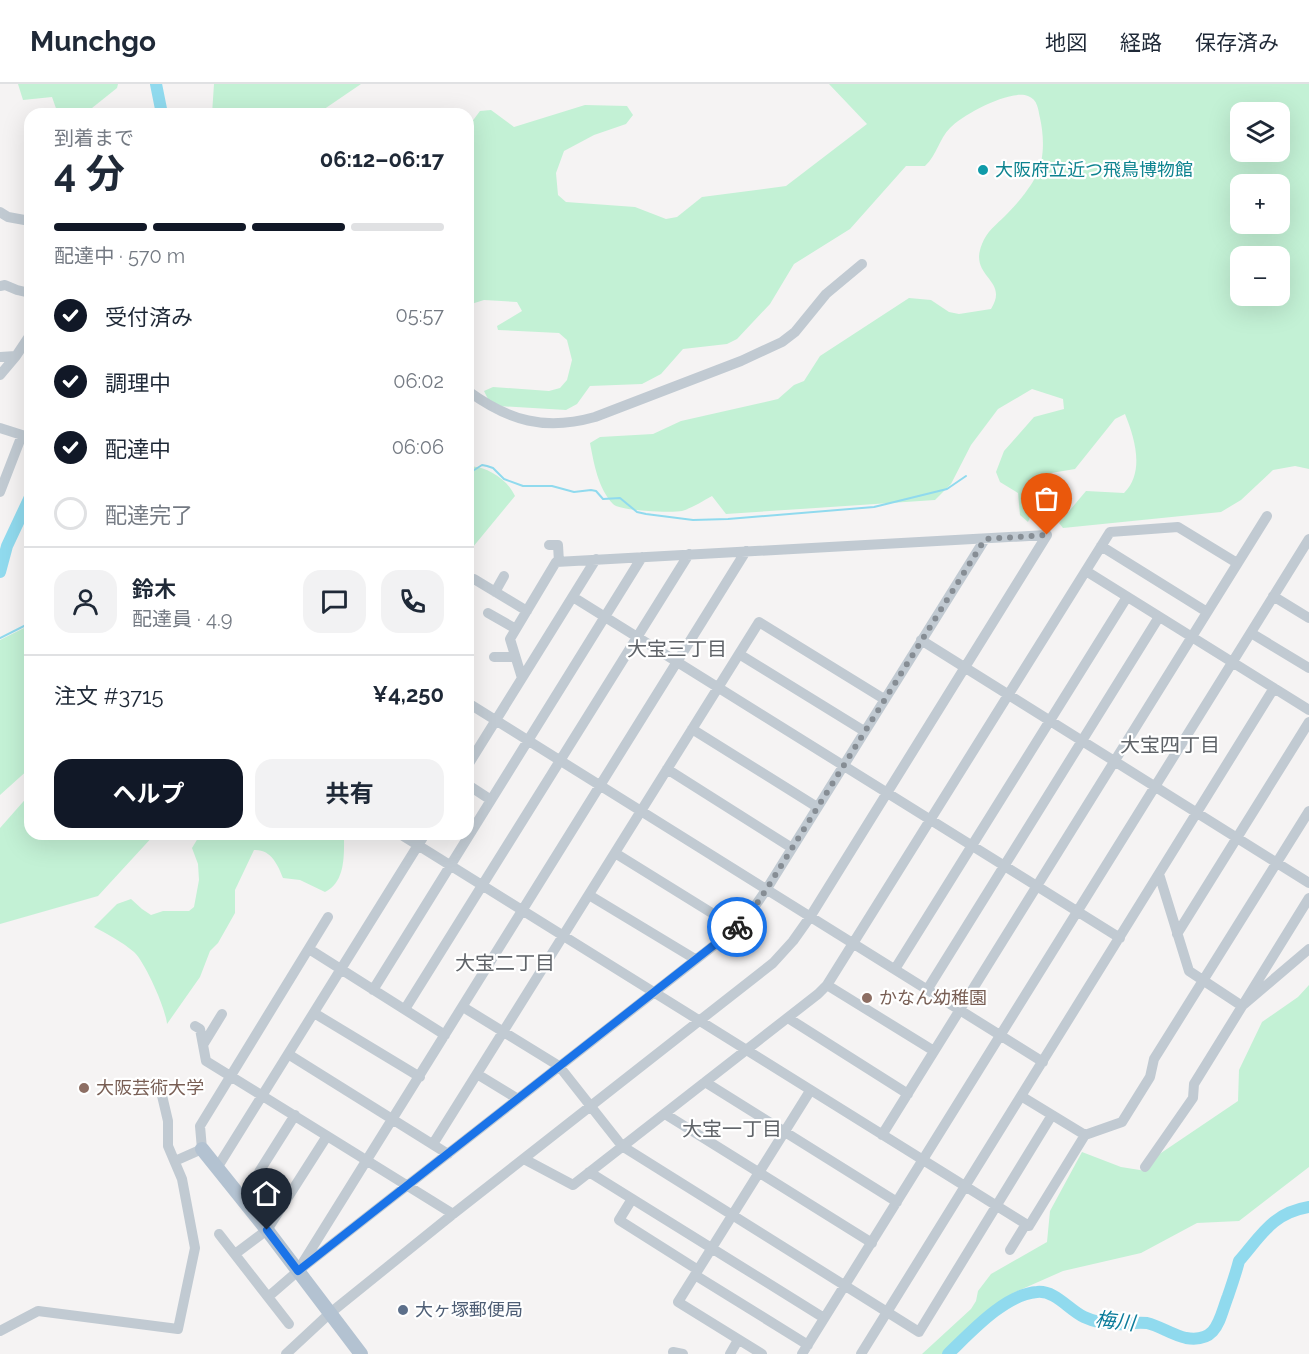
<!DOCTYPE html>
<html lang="ja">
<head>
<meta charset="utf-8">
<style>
	body { margin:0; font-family:Raleway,"Noto Sans JP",sans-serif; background:#f2f2f3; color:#1f2937; height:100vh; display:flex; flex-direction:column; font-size:22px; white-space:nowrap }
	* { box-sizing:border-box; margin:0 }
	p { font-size:20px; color:#747a83 }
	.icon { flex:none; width:33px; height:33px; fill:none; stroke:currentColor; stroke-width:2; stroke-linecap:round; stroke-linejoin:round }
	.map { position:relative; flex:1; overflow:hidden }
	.sheet { position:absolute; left:24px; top:24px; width:450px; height:732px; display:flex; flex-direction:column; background:#fff; border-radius:18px; box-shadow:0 6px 24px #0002 }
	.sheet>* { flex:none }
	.buttons { position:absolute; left:1230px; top:18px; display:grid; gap:12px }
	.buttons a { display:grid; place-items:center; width:60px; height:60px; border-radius:12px; background:#fff; box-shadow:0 6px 24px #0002; font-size:30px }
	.pin { position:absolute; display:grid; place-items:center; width:51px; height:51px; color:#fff; margin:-62px -26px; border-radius:50% 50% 50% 0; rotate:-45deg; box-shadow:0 0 6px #0007 }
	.pin .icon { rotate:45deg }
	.courier { position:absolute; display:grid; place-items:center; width:60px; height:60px; margin:-30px; border:4px solid #1a73e8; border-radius:50%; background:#fff; color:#222; box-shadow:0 2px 8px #0007 }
	.headline em { font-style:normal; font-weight:700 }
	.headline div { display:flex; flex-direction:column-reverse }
	.headline { display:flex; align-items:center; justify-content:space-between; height:102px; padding:0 30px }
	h1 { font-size:39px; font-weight:700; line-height:45px }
	.bar { display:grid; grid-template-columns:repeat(4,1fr); gap:9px 6px; align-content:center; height:72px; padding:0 30px }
	.bar i { height:8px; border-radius:4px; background:#e0e1e3 }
	.bar .active { background:#111827 }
	.bar p { grid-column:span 4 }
	.line { display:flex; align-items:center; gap:15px; padding:0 30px; border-top:2px solid #e0e1e3 }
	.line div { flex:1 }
	.round { display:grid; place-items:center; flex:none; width:63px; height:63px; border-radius:18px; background:#f2f2f3 }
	ol { padding:0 30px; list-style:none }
	li { display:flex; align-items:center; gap:18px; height:66px }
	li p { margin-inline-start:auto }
	li .icon { padding:6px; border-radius:50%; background:#111827; color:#fff; stroke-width:4 }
	li:last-child { color:#747a83 }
	li i { width:33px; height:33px; border:3px solid #e0e1e3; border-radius:50% }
	.primary-button { display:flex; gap:12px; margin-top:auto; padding:12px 30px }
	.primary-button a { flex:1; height:69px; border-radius:18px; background:#111827; color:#fff; font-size:24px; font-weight:700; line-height:69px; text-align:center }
	.primary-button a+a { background:#f2f2f3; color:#1f2937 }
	header { display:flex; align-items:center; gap:36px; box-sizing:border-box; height:84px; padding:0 30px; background:#fff; border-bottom:2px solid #e0e1e3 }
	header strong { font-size:28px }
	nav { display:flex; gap:33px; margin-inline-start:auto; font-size:21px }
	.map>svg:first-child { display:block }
</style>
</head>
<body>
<header>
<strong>Munchgo</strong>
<nav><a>地図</a><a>経路</a><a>保存済み</a></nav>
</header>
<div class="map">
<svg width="1309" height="1270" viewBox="0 0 1309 1270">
	<rect width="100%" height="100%" fill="#f5f3f3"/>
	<path fill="#c3f1d5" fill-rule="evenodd" d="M18 0H118L117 4 92 24 89 30H58L52 13 23 16Z
		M214 0H361L317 30H212Z
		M829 0H1309V385L1295 382 1273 386 1241 416 1221 428 1063 444 1059 439 1086 407 1124 409C1145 388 1135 355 1125 330L1115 335 1075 385 1051 389 1028 438 1020 431 1018 409 1000 398 996 388 1004 367 1034 333 1064 325 1063 315 1032 305 998 325 971 361 951 400 935 416 726 430 712 412C703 417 692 424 682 427 672 429 619 427 613 420 598 404 594 380 590 359L600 353 653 350 681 337 778 315 794 301 804 297 820 272 909 214 931 216 949 228 959 230 991 225C1010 195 968 194 982 160 987 147 996 141 1005 132 1016 121 1029 106 1036 92 1045 75 1044 52 1040 34 1038 25 1038 16 1028 12 1010 5 962 31 950 44 939 55 937 71 925 82H906L850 145 794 180 770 220 737 255 727 260 683 265 661 290 642 300 590 302 577 320 566 326 498 322 489 317 484 307 493 303 549 307 560 304 567 296 572 276 567 256 559 249 498 246 497 242 522 227 517 218 484 216 468 221V43L480 27 491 26 514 43 585 21 627 22 633 31 626 40 594 51 564 67 556 89 558 111 566 118 635 123 666 135 677 133 702 113 786 102 867 40ZM1240 28H1280V68H1240ZM1240 100H1280V140H1240ZM1240 172H1280V212H1240Z
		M471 382C489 384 507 395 515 412L468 469V384Z
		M30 541V684L0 711V556Z
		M30 710V750H155L98 812 0 840V744Z
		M196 750H344C344 770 346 798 325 808L300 796 283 794C278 781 271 765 254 766L235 806V829L218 859 210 867 200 893 167 940C166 925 145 878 134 868 122 858 108 850 94 843L117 820 131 815 142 825 151 831 163 827H189L194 823 199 796 198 780 192 764 198 754Z
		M1309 901V1083L1239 1137 1197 1139 1141 1169 1063 1187 1013 1209 964 1247 943 1270H922L971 1225 976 1217 978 1207 991 1190 1047 1158 1050 1127 1082 1068 1121 1083 1146 1087 1158 1071 1238 1017 1239 986 1262 938 1298 913Z"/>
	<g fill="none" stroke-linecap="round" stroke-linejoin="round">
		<path stroke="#90daee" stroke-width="2" d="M468 390 482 381 487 382 493 384 504 395 523 402H552L574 408 591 406 596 407 603 415 620 414 637 428 646 430 693 436 728 435 874 423 947 405 966 392
			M0 554 30 539"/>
		<path stroke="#90daee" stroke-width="12" d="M156 0 162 30
			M0 488 7 462 30 413
			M948 1270C970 1249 1005 1210 1037 1208 1055 1206 1069 1226 1084 1233 1097 1239 1110 1241 1124 1240 1133 1239 1138 1238 1147 1239 1160 1242 1172 1251 1186 1254 1218 1259 1219 1235 1228 1212 1232 1200 1236 1189 1239 1177 1261 1152 1272 1129 1309 1123"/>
		<path stroke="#c1cad2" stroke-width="10" d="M0 128 8 133 30 137
			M0 202 5 201 17 206 30 209
			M0 273 16 272
			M0 291 16 272 30 251
			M468 307C509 337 545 347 595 333L741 277 782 258 795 248 826 210 862 180
			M0 344 22 351 30 356
			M0 408 22 351
			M549 461H558L559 478
			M1101 462 1207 528
			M1086 487 1309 626
			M474 495 527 527
			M495 508 504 492
			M1273 512 1309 534
			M573 513 1120 854
			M488 529 516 545
			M1251 549 1309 584
			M921 556 1309 799
			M739 570 864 647
			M494 573H515
			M522 594 510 555 556 478 1047 451
			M468 619 1043 978
			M692 645 817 723
			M468 681 596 475
			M667 685 792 764
			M468 701 491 716
			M400 750 1029 1142 1085 1051 1122 1038 1150 993 1154 975 1309 727
			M615 769 736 844
			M1159 790 1189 887 1242 922 1309 865
			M589 811 695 875
			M1177 850 1309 638
			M309 865 445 951
			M895 885 1127 513
			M827 901 934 967
			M373 906 642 473
			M927 906 1159 533
			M463 923 559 982 622 1062 919 1248 1052 1031
			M405 925 689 470
			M314 929 420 993
			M788 934 908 1010
			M195 942 200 945 206 977 453 1130
			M203 961 222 930
			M288 970 448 1070
			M477 990 518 1015
			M705 998 897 1118
			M1021 1012 1085 1051
			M665 1030 872 1159
			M882 1051 1267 432
			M433 1060 759 538 884 615
			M524 1075 573 1101 818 910 827 901 1110 448 1178 443 1237 479
			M175 1077 202 1065 200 1042 328 833
			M1145 1083 1193 1014 1194 1000 1309 814
			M217 1084 425 750
			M589 1088 824 1234
			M242 1115 295 1031
			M632 1115 619 1136 698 1186
			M219 1150 289 1240
			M1010 1166 1026 1140
			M235 1170 267 1146 327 1052
			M302 1180 746 467
			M695 1191 808 1261
			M268 1213 298 1187 744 838 766 806 985 455
			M0 1247 38 1227 178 1245 195 1164 182 1095 168 1062V1037L160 1003
			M673 1268 683 1270
			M286 1270 329 1230 453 1130 773 879 793 857 810 833 1047 451
			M730 1270 738 1256
			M762 1270 678 1218 810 1007
			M802 1270 1309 455
			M861 1270 1274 604"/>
		<path stroke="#b3c2d1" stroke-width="14" d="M202 1065 267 1146 361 1270"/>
	</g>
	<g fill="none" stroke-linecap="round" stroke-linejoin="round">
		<path stroke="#868d94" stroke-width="6" stroke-dasharray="0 10.8" d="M737 843 750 830 766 806 985 455 1047 451"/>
		<path stroke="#1a73e8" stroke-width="8" d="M267 1146 298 1187 737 843"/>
	</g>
	<circle fill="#0f9aa8" stroke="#fff" stroke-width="2" cx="983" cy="86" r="6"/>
	<g fill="#8d6e63" stroke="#fff" stroke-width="2">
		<circle cx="867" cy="914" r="6"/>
		<circle cx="84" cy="1004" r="6"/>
	</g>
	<circle fill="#5c6f8a" stroke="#fff" stroke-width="2" cx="403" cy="1226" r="6"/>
	<g text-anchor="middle" stroke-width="4.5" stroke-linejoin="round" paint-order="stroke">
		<g font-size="18" fill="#0d838f" stroke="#fff" text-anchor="start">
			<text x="995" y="92">大阪府立近つ飛鳥博物館</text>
		</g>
		<g font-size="18" fill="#785e54" stroke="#fff" text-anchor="start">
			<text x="879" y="920">かなん幼稚園</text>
			<text x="96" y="1010">大阪芸術大学</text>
		</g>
		<g font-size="18" fill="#4e5e75" stroke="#fff" text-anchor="start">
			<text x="415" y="1232">大ヶ塚郵便局</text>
		</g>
		<g font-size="20" fill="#5f6368" stroke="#fff">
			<text x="677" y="572">大宝三丁目</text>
			<text x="1170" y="668">大宝四丁目</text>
			<text x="505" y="886">大宝二丁目</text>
			<text x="732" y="1052">大宝一丁目</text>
		</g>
		<g font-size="20" font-style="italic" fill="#0c7c9b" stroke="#fff">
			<text transform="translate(1115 1237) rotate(6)" y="7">梅川</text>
		</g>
	</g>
</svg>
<div class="buttons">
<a><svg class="icon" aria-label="layers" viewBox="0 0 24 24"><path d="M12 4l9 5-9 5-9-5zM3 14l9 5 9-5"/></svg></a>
<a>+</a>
<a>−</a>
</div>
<div class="pin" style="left:1047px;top:451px;background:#ea580c"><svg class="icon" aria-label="bag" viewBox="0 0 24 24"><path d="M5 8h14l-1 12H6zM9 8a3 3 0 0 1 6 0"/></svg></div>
<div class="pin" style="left:267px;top:1146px;background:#1f2937"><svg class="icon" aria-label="home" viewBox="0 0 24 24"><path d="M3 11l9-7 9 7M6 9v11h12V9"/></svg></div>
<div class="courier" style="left:737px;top:843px"><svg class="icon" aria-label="bike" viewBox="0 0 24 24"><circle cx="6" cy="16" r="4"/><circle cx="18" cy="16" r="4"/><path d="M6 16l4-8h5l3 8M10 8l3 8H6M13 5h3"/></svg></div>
<section class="sheet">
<div class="headline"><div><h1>4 分</h1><p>到着まで</p></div><em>06:12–06:17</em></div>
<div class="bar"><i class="active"></i><i class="active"></i><i class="active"></i><i></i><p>配達中 · 570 m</p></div>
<ol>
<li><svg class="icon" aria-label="check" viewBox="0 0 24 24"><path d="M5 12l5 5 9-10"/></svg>受付済み<p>05:57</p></li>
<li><svg class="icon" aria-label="check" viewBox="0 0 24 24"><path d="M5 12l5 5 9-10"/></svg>調理中<p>06:02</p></li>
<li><svg class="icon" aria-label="check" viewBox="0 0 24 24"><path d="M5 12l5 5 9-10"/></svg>配達中<p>06:06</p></li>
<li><i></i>配達完了</li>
</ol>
<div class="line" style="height:108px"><a class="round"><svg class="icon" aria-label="person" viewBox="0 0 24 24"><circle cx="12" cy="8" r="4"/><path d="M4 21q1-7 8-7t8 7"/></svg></a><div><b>鈴木</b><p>配達員 · 4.9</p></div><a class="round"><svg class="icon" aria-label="chat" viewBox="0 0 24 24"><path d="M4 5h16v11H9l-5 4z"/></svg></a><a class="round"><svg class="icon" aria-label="phone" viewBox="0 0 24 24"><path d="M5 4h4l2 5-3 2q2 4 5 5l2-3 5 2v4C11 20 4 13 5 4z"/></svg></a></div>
<div class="line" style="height:78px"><div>注文 #3715</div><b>¥4,250</b></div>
<div class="primary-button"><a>ヘルプ</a><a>共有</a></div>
</section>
</div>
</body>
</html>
